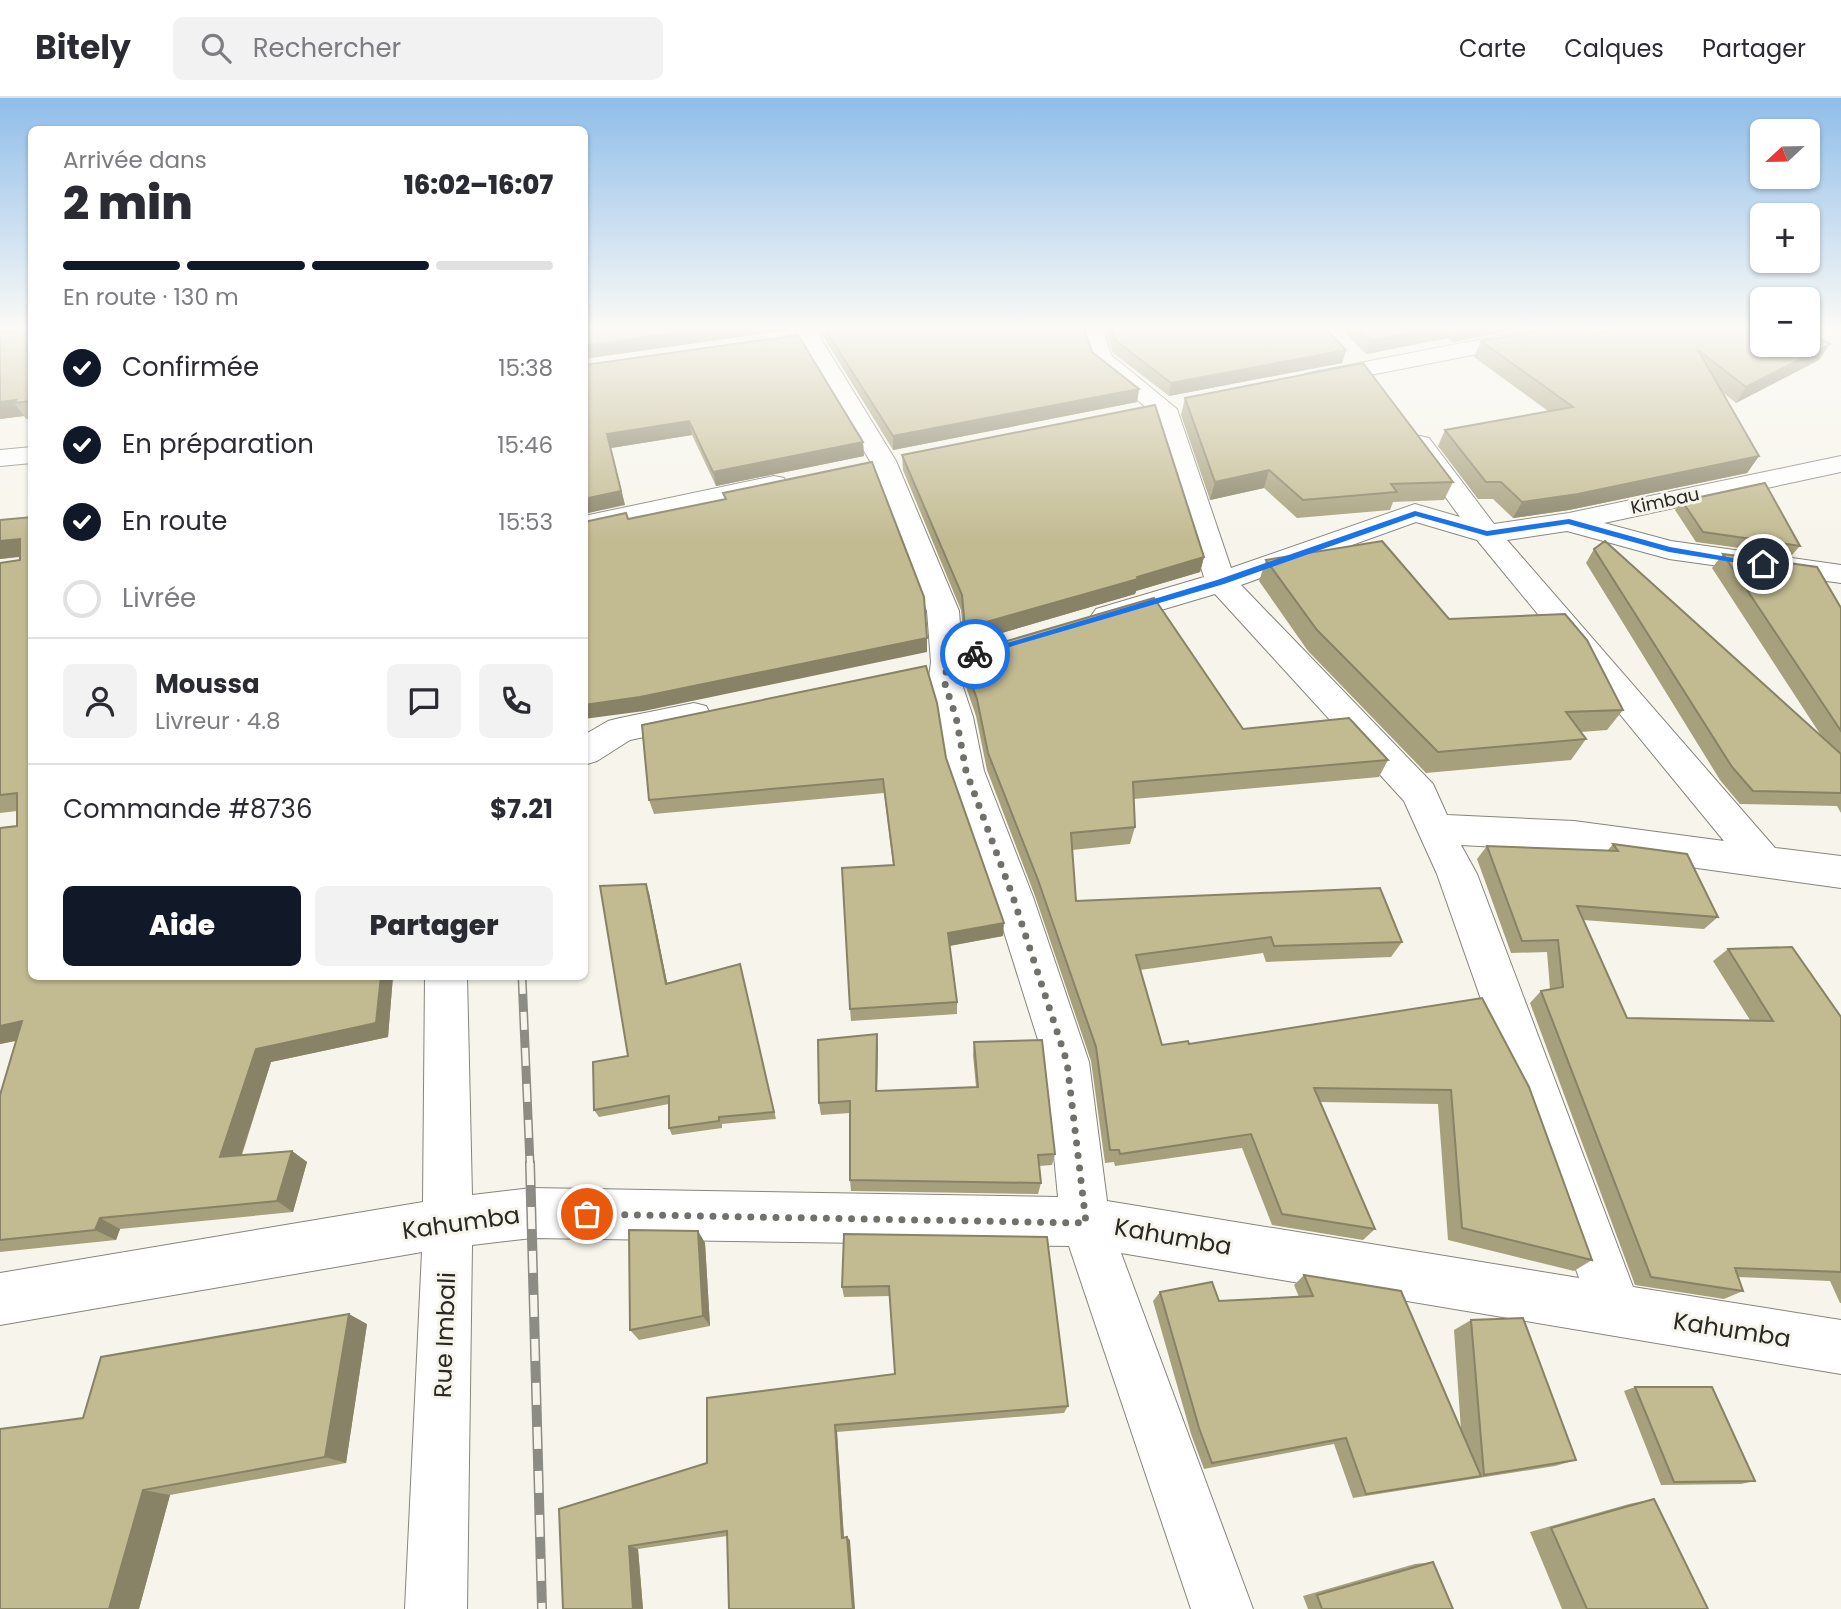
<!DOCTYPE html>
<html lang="fr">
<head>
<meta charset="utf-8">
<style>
	body { margin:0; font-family:Poppins,sans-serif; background:#f2f2f3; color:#2b2b33; height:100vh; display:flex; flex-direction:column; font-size:26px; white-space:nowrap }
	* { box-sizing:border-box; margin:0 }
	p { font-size:23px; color:#7c7c81 }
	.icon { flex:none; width:38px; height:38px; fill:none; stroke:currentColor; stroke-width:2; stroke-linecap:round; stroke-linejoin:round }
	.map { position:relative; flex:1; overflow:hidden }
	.details { position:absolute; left:28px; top:28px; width:560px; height:854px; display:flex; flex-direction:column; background:#fff; border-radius:10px; box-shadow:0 2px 5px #0004 }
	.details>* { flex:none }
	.needle { width:46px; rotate:248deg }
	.controls { position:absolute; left:1750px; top:21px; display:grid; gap:14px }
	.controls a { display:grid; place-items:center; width:70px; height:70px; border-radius:10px; background:#fff; box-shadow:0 2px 5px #0004; font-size:35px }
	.pin { position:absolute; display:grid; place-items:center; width:60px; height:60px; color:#fff; margin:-30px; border:4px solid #fff; border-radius:50%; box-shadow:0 2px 7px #0007 }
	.courier { position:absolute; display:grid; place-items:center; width:70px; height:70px; margin:-35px; border:5px solid #1a73e8; border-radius:50%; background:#fff; color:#222; box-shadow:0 2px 9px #0007 }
	.head em { font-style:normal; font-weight:800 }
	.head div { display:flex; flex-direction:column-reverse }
	.head { display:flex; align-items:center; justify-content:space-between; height:119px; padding:0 35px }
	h1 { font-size:46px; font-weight:800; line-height:52px }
	.bar { display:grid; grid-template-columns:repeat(4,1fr); gap:10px 7px; align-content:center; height:84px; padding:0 35px }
	.bar i { height:9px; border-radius:5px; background:#e1e1e2 }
	.bar .active { background:#111827 }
	.bar p { grid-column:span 4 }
	.line { display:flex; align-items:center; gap:18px; padding:0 35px; border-top:2px solid #e1e1e2 }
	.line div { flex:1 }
	.round { display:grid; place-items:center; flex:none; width:74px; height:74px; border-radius:10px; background:#f2f2f3 }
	ol { padding:0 35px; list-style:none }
	li { display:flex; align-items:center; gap:21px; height:77px }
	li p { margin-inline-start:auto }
	li .icon { padding:7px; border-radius:50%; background:#111827; color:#fff; stroke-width:4 }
	li:last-child { color:#7c7c81 }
	li i { width:38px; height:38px; border:4px solid #e1e1e2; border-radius:50% }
	.button { display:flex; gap:14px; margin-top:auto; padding:14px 35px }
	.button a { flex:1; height:80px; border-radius:10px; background:#111827; color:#fff; font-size:28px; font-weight:800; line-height:80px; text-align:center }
	.button a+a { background:#f2f2f3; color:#2b2b33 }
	header { display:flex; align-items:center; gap:42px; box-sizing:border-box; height:98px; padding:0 35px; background:#fff; border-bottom:2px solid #e1e1e2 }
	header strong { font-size:33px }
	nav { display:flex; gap:38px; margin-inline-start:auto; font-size:24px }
	.search { width:490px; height:63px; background:#f2f2f3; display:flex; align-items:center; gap:18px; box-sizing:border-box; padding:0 24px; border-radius:10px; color:#7c7c81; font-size:26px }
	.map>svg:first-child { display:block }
</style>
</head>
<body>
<header>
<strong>Bitely</strong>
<div class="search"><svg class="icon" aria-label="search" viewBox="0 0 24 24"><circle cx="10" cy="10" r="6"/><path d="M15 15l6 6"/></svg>Rechercher</div>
<nav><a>Carte</a><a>Calques</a><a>Partager</a></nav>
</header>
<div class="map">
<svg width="1841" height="1511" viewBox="0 0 1841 1511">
	<rect width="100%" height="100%" fill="#f7f5eb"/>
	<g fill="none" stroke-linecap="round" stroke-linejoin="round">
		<g stroke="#86847c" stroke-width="2">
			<path id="street" d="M798 231H820V239L896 363 959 513 963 564 962 586 973 619 984 673 1033 799 1089 964 1107 1103 1579 1180 1437 776 1404 703 1215 496 1107 528 1096 525 1091 518 1096 511 1204 479 1152 314 1092 265 1081 231H1103L1111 257 1177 311 1231 470 1415 406 1460 419 1407 346 1411 340 1420 338 1429 340 1494 426 1569 415 1841 358V374L1604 425 1671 443 1841 467V485L1669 461 1567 433 1507 442 1775 750 1841 758V790L1574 753 1461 747 1477 776 1633 1189 1841 1222V1276L1121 1155 1253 1511H1191L1069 1148 532 1140 472 1147 467 1511H405L422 1154 0 1227V1175L423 1104 425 878H467L472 1097 532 1090 1058 1099 1045 964 993 799 948 673 939 619 928 586 931 564 927 513 870 363 796 239ZM1416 424 1477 442 1724 743 1574 723 1447 717 1433 686 1241 487Z
				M1534 231H1581L1578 236 1570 238 1314 288 1305 286 1302 281 1305 276 1314 274Z
				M32 349V365L0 368V352Z
				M774 378 784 380 788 386 784 392 584 436V418Z
				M694 605 706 608 711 617 706 626 630 642 597 663 584 667V637L608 623 620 620Z"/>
		</g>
		<use href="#street" fill="#fff" fill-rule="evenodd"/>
		<g stroke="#8c8b84" stroke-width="9">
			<path id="rail-far1" d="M522 878 530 1066"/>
		</g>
		<g stroke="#8c8b84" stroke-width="10">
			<path id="rail" d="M530 1065 542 1511"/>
		</g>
		<use href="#rail-far1" stroke="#f7f5eb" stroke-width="6" stroke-dasharray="18" stroke-linecap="butt"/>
		<use href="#rail" stroke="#f7f5eb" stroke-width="7" stroke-dasharray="22" stroke-linecap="butt"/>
	</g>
	<path fill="#a7a07d" d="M32 231V320L26 321 24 318 0 321V234Z
		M821 231H1084L1092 254 1139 291 1137 304 893 352 823 238Z
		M1105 231H1326L1346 252 1342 265 1169 298 1113 255Z
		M1341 231H1518L1453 244 1448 240 1366 256Z
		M1824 232 1818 240 1830 246 1819 262 1736 305 1722 294 1759 358 1747 375 1569 412 1513 420 1493 401H1478L1438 348 1445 332 1548 313 1474 259 1481 243 1599 236Z
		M584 267 863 344 864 358 716 388 692 337 611 350 625 407Z
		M1185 300 1453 384 1444 402 1393 404 1390 412 1297 420 1264 390 1210 402 1181 317Z
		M902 357 1204 459 1200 474 1136 493 1135 496 964 546 961 512 903 372Z
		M1682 403 1800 448 1792 457 1696 444 1675 412Z
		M32 419V878H393L388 939 271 964 242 1057 292 1053 307 1064 293 1114 120 1131 116 1142 0 1154V997L16 943 0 946 17 728V713L0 715V465L20 462V459L0 461V422Z
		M1594 451 1822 639 1712 470 1723 456 1841 510V715L1837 708 1740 706 1720 682 1586 465Z
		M1266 462 1449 521 1623 612 1607 632 1581 634 1586 641 1571 662 1426 675 1308 553 1259 483Z
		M966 555 1243 631 1388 662 1379 679 1134 701 1135 729 1130 746 1072 752 1076 803 1402 844 1391 859 1266 864 1263 855 1140 872 1162 947 1189 946 1482 900 1592 1162 1574 1173 1448 1142 1438 1006 1320 1004 1375 1131 1363 1142 1272 1127 1242 1050 1115 1068 1114 1064 1105 1065 1091 963 1035 798 987 672 976 618 965 586Z
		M946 660 1003 838 950 848 957 904V916L851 923 850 911 893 767 884 695 654 716 649 702Z
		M1613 746 1718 819 1704 831 1583 822 1627 920 1750 922 1713 863 1728 851 1841 919V1205H1840L1830 1183 1738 1179 1743 1193 1724 1201 1635 1187 1530 905 1541 893 1550 891 1547 854 1511 855 1477 761 1487 748 1608 752Z
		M649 795 667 885 740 866 776 1021 722 1026V1030L672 1037 669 1030V1006L599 1019 594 1012 628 958Z
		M877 936V993L976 989 973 957 974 944 1055 1056 1052 1067 1039 1068 1041 1085 1038 1096 851 1093 850 1082V1015L821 1017 819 1005Z
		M698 1133 705 1145 710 1228 639 1242 630 1232Z
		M844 1136 1068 1308 1064 1315 837 1334 844 1439 850 1442 727 1438 638 1451 643 1511H563L707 1365 895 1276 890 1198 844 1199 842 1189Z
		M1304 1177 1461 1332 1454 1232 1471 1222 1576 1362 1555 1368 1353 1400 1334 1346 1204 1371 1191 1336 1153 1203 1160 1194 1219 1203 1299 1199 1294 1187Z
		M367 1226 346 1365 170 1397 139 1511H0L83 1320Z
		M1635 1289 1755 1383 1741 1386 1661 1387 1624 1293Z
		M1654 1401 1708 1511H1562L1530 1434 1629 1406Z
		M1433 1464 1453 1511H1308L1303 1498 1415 1466Z"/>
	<path fill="#888266" d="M702 231H795L584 261V248Z
		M1430 231H1451L1448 240 1366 256 1370 243Z
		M1458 231H1518L1453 244Z
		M1824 232 1813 247 1812 236Z
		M1830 246 1819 262 1736 305 1746 289Z
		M1346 252 1342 265 1169 298 1171 285Z
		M1139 291 1137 304 893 352V338Z
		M16 302 14 305 24 318 0 321V304Z
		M689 323 692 337 611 350 625 407 584 416V401L607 336Z
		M863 344 864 358 716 388 713 374Z
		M1759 358 1747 375 1569 412 1513 420 1522 404Z
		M1269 372 1264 390 1210 402 1215 384Z
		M20 441 32 457 0 461V443Z
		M1204 459 1200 474 1136 493 1135 496 964 546 965 530Z
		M927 540V554L644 613 584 621V607Z
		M646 786 649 795 669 894 666 886Z
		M1004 825 1003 838 948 848V835Z
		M381 878H393L388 939 271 964 237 1070 220 1059 256 951Z
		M22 923 42 937 0 946V928Z
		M877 936 878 949 877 1005 876 993Z
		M292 1053 307 1064 293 1114 277 1103Z
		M100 1120 120 1131 116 1142 95 1132Z
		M698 1133 705 1145 710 1228 703 1218Z
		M349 1216 367 1226 346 1365 325 1359Z
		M835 1327 837 1334 844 1443 842 1440Z
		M143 1392 170 1397 139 1511H109Z
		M847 1439 850 1442 855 1511H853Z
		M629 1448 638 1451 643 1511H633Z"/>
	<path fill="#c2ba91" stroke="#888266" stroke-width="2" d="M23 231H32V303L14 305 16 302 0 304V234L23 232Z
		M584 231H702L584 248Z
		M825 231H1084L1092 254 1139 291 893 338Z
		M1112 231H1326L1346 252 1171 285 1115 242Z
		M1358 231H1430L1370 243Z
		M1544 231H1591L1599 236 1615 231H1762V247H1808V231H1823L1824 232 1812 236 1830 246 1746 289 1698 252 1759 358 1578 396 1522 404 1501 384H1486L1445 332 1573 309 1481 243Z
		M798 237 863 344 713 374 689 323 607 336 621 393 584 401V267Z
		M1363 265 1453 384 1391 386 1397 394 1303 402 1269 372 1215 384 1185 300Z
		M1155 307 1204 459 1137 479 1138 481 965 530 962 497 902 357Z
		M872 364 924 499 927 540 640 599 584 607V424L626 415 628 421 726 401 723 395Z
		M1765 385 1800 448 1703 434 1682 403Z
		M32 419V878H381L376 925 256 951 220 1059 292 1053 277 1103 100 1120 95 1132 0 1142V997L22 923 0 928V730L17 728V695L0 697V465L20 462V441L0 443V422Z
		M1382 443 1449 521 1565 516 1587 542 1623 612 1566 614 1586 641 1438 654 1317 532 1266 462Z
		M1605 443 1841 656V695L1753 693 1732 669 1594 451Z
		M1723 456 1817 469 1841 510V633Z
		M1154 500 1243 631 1349 620 1388 662 1133 684 1135 729 1071 735 1076 803 1380 790 1402 844 1274 848 1271 839 1136 857 1162 947 1188 943 1189 946 1482 900 1529 989 1592 1162 1462 1130 1451 992 1314 990 1375 1131 1282 1116 1251 1036 1120 1056 1119 1052H1110L1096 949 1038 782 988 655 977 601 965 568 966 555Z
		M926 568 937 605 946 660 1004 825 948 835 957 904 850 911 842 770 894 767 883 681 649 702 642 627Z
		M1613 746 1687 756 1718 819 1577 808 1627 920 1773 923 1728 851 1792 849 1841 919V1174L1735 1170 1743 1193 1651 1179 1541 893 1563 889 1558 842 1522 843 1487 748 1618 753Z
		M646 786 666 886 740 866 774 1014 719 1019V1023L669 1030V998L594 1012 593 964 628 958 600 788Z
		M877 936 876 993 978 989 974 944 1042 942 1055 1056 1038 1057 1041 1085 850 1082V1003L819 1005 818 942Z
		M629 1132 698 1133 703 1218 630 1232Z
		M844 1136 1047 1139 1068 1308 835 1327 842 1440 847 1439 853 1511H729L727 1433 629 1448 633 1511H563L559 1411 707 1365V1300L895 1276 889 1188 842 1189Z
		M1304 1177 1401 1193 1481 1378 1366 1396 1346 1340 1212 1365 1199 1330 1160 1194 1212 1184 1219 1203 1313 1198Z
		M349 1216 325 1359 143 1392 109 1511H0V1331L83 1320 101 1259Z
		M1523 1220 1576 1362 1484 1377 1471 1222Z
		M1635 1289H1712L1755 1383 1674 1384Z
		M1654 1401 1708 1511H1587L1551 1430Z
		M1433 1464 1453 1511H1322L1317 1497Z"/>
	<linearGradient id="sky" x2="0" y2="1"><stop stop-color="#8fbde9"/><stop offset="0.52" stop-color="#fbfaf6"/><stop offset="1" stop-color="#fbfaf6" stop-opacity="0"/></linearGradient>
	<rect width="1841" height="443" fill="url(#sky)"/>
	<path fill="#1a73e8" d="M1415 413 1487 433 1569 421 1670 449 1768 466 1763 469 1669 454 1568 426 1487 438 1416 418 1224 486 975 559 971 556 1217 482Z"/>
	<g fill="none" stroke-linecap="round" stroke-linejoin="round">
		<path stroke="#71706a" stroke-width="7" stroke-dasharray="0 12.6" d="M587 1116 1086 1125 1067 964 1013 799 966 673 956 619 945 586 947 565 975 556"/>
	</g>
	<g text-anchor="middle" stroke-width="6" stroke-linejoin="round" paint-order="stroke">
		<g font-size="18" fill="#292825" stroke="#f7f5eb">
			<text transform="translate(1665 403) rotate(-12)" y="6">Kimbau</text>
		</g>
		<g font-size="24" fill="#292825" stroke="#f7f5eb">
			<text transform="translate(461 1125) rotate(-8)" y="8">Kahumba</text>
			<text transform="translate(1173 1139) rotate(10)" y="8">Kahumba</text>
			<text transform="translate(1732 1232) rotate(9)" y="8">Kahumba</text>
			<text transform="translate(445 1237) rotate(-88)" y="8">Rue Imbali</text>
		</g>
	</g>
</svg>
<div class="controls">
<a><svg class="needle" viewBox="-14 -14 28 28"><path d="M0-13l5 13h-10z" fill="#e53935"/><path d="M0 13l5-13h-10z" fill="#7c7c81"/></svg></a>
<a>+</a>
<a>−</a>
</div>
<div class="pin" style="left:587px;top:1116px;background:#ea580c"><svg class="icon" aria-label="bag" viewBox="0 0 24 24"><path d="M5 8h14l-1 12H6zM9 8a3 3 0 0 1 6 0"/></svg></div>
<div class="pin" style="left:1763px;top:466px;background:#1f2937"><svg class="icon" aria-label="home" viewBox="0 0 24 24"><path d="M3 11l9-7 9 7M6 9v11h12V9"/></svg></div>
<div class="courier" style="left:975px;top:556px"><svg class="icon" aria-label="bike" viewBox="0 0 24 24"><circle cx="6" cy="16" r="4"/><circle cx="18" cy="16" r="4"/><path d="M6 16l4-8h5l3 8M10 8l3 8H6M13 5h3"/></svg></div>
<section class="details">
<div class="head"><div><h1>2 min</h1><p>Arrivée dans</p></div><em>16:02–16:07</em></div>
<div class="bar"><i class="active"></i><i class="active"></i><i class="active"></i><i></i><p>En route · 130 m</p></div>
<ol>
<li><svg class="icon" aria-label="check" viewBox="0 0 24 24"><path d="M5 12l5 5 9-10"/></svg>Confirmée<p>15:38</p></li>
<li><svg class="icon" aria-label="check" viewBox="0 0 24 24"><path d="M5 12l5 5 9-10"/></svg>En préparation<p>15:46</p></li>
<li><svg class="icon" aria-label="check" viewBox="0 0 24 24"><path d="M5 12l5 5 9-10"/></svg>En route<p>15:53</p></li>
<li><i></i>Livrée</li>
</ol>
<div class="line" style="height:126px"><a class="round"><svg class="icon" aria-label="person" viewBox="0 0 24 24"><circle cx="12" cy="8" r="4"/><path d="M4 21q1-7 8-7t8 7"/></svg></a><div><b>Moussa</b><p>Livreur · 4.8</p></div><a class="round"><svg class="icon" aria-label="chat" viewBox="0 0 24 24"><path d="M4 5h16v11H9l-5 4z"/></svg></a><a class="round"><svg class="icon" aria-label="phone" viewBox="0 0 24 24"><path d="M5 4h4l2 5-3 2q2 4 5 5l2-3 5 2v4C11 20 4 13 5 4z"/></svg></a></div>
<div class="line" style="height:91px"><div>Commande #8736</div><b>$7.21</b></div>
<div class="button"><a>Aide</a><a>Partager</a></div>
</section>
</div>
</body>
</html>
